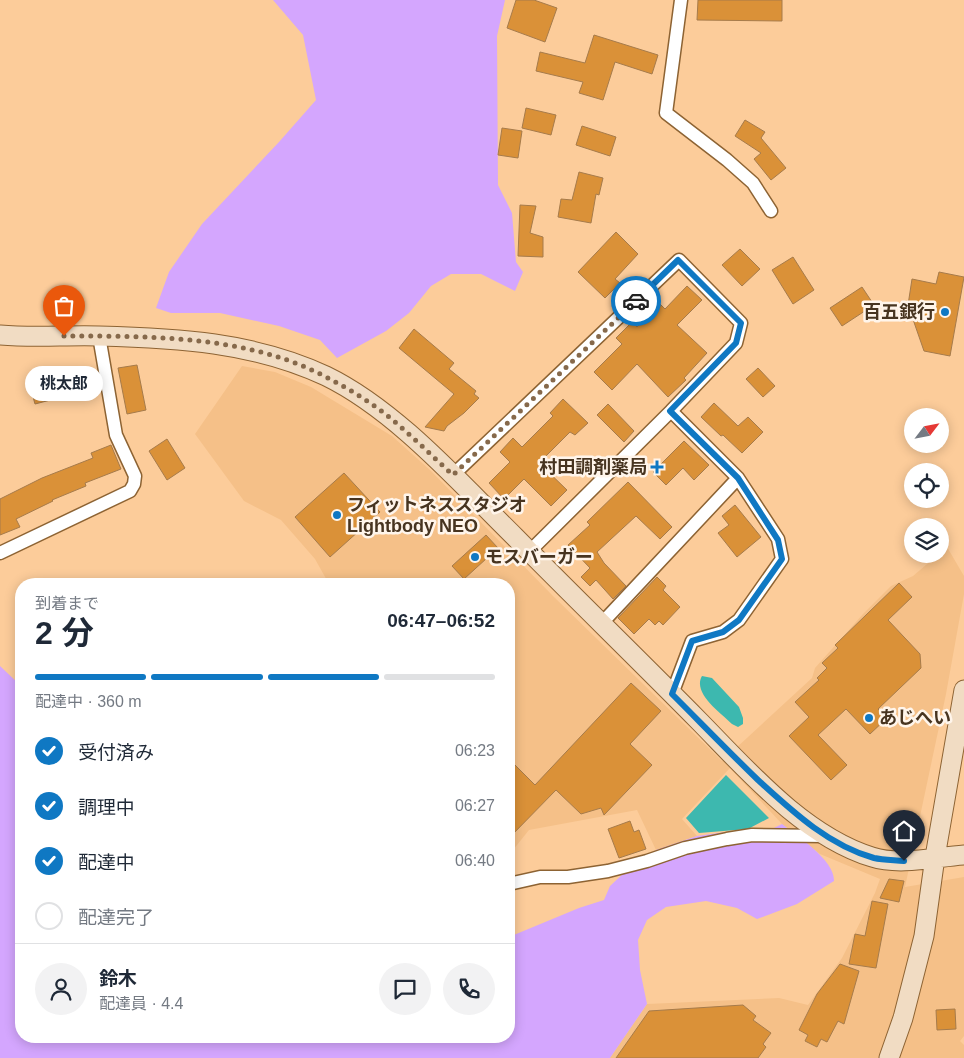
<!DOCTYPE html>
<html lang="ja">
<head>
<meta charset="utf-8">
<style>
	body { margin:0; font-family:Arial,"Noto Sans JP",sans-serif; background:#f2f2f3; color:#1f2937; height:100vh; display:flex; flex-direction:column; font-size:19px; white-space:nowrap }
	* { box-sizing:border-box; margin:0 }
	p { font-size:16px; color:#747a83 }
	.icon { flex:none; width:28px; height:28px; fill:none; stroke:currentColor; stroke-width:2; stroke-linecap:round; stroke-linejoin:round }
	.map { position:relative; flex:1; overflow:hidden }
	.sheet { position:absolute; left:15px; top:578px; width:500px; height:465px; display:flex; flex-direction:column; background:#fff; border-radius:20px; box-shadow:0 2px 12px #0003 }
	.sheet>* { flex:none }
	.needle { width:32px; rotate:58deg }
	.tools { position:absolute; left:904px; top:408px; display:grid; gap:10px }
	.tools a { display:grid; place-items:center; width:45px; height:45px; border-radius:50%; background:#fff; box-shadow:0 2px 12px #0003; font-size:25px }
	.pin { position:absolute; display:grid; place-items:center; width:42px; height:42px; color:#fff; margin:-51px -21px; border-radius:50% 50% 50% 0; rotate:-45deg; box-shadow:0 0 5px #0007 }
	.pin .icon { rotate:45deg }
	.courier { position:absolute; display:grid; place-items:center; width:50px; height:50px; margin:-25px; border:4px solid #0f78c3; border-radius:50%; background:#fff; color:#222; box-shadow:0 1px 6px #0007 }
	.bubble { position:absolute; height:35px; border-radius:18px; background:#fff; box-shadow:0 2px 12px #0003; font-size:16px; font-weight:700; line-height:35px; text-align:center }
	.headline em { font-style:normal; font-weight:700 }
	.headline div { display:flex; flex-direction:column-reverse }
	.headline { display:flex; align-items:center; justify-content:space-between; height:85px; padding:0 20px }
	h1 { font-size:32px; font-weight:700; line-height:38px }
	.bar { display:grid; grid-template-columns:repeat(4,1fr); gap:8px 5px; align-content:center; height:60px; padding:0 20px }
	.bar i { height:6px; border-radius:4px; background:#e0e1e3 }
	.bar .selected { background:#0f78c3 }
	.bar p { grid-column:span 4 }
	.line { display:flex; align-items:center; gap:12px; padding:0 20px; border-top:1px solid #e0e1e3 }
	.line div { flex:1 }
	.round { display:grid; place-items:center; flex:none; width:52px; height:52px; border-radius:26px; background:#f2f2f3 }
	ol { padding:0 20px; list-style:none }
	li { display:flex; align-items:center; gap:15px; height:55px }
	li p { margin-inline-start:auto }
	li .icon { padding:5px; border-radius:50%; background:#0f78c3; color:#fff; stroke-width:4 }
	li:last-child { color:#747a83 }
	li i { width:28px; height:28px; border:2px solid #e0e1e3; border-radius:50% }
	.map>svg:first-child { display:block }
</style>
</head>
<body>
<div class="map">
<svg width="964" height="1058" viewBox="0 0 964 1058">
	<rect width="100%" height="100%" fill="#fccc9a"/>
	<path fill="#f5c088" d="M242 366 275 372 311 387 392 436 430 470 553 596 722 761 812 678 815 668 863 614 891 586 913 576 947 547 964 576V594L946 694 905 887 964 877V1036L960 1041 964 1045V1058H610L647 1004 779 998 808 1005 842 958 875 893 880 879 820 854 782 824 730 768 682 819 697 836 656 850 637 810 529 830 509 855V584H329L315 559 281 520 244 501 195 434Z"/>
	<path fill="#d4a6fe" d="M273 0H505L497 36 498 185 512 213 516 262 523 272 515 291 481 274H451L431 286 409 313 386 331 337 358 320 340 279 326 220 313H171L156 308 169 272 202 224 279 142 316 100 303 35Z
		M0 666 21 686V1036H509V937L579 908 604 900 610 886 625 872 656 850 697 836 748 829 762 834 782 824C797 836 835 860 834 881L797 904 757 919 737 908 706 901 666 907 647 920 638 940 640 970 647 1004 610 1058H0Z"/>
	<path fill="#3db8af" d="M702 676 712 678 739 707 743 718V724L738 727 732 724C721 713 692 693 702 676Z
		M726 775 769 818 748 829 699 833 686 818Z"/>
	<path fill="#da9138" stroke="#a67b4b" d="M516 0H534L557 8 545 42 507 28Z
		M698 0H782V21L697 20Z
		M594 35 658 55 652 74 615 62 603 100 579 93 583 82 536 71 540 52 585 63Z
		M526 108 556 115 551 135 522 128Z
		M745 120 765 132 761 138 786 168 771 180 754 159 761 153 735 136Z
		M582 126 616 137 610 156 576 145Z
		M502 128 522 131 518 158 498 155Z
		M579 172 603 178 599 195 596 194 591 223 558 217 561 199 572 200Z
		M520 205 536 206 530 233 543 237V257L518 256Z
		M616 232 638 254 615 279 620 283 605 298 578 272Z
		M740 249 760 269 742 286 722 265Z
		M793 257 814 290 793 304 772 270Z
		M939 272 964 277 950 356 924 351 908 305 912 279 936 284Z
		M687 286 702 300 677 325 707 353 684 378 686 380 668 397 637 364 612 390 594 372 622 344 616 338 632 322 637 327 659 303 665 309Z
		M862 287 874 305 842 326 830 308Z
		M414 329 454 363 449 369 476 391 474 394 479 398 464 413 447 426 444 431 425 427 454 394 399 348Z
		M137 365 146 410 127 414 118 368Z
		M758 368 775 386 763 397 746 379Z
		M56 374 62 397 35 404 29 382Z
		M563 399 588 423 575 435 570 432 539 463 567 490 551 506 524 479 504 499 489 483 510 462 500 452 513 438 522 447 553 416 550 413Z
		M714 403 738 426 748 417 763 432 742 453 723 435 721 436 701 417Z
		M608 404 634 431 624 442 597 415Z
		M167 439 185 468 167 480 149 451Z
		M684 441 709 465 694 480 683 468 666 485 653 472Z
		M111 445 121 469 85 483 86 486 52 500 53 501 16 519 20 527 0 535V499L42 478 93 458 91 453Z
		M344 473 380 512 330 557 295 517Z
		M628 482 672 527 660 539 636 516 597 552 604 563 626 586 613 599 596 580 590 586 581 577 590 568 568 545 590 525 587 522Z
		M735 505 761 537 737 557 718 533 729 525 722 516Z
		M486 535 498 548 464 579 452 566Z
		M657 577 666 586 663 590 680 607 663 625 659 621 655 625 649 619 634 634 618 618Z
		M899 583 912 597 888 620 920 654 921 668 878 709 887 718 870 734 846 709 818 735 847 765 831 780 789 736 809 717 795 702 819 680 817 678 827 668 822 663 838 648 835 645Z
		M631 683 661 711 630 744 652 765 604 815 601 808 581 814 556 790 509 838V759L535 785Z
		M630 821 634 832 639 830 646 849 619 858 608 829Z
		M889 879 904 881 899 902 880 898Z
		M872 901 888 904 876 968 849 964 855 934 865 936Z
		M840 964 859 971 844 1024 838 1021 827 1042 821 1039 817 1047 805 1041 808 1035 799 1030 817 994Z
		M743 1005 756 1016 753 1020 771 1033 763 1044 766 1047 758 1058H616L649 1011Z
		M955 1009 956 1029 937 1030 936 1010Z"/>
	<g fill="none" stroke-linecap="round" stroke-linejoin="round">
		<g stroke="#8d6333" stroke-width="15">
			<path id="street" d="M681 0 666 113 727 160 753 183 771 211
				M671 411 738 478 778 539 782 559 739 620 723 632 692 641 672 694
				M453 475 679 260 741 323 736 343 671 411 529 552
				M0 553 130 491 134 484 135 476 116 435 99 336
				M601 624 738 478
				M509 884 540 877H568L608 871 647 861 685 848 727 839 752 835 826 836"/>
		</g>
		<g stroke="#8d6333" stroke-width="21">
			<path id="secondary" d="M0 335C33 338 66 335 99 336 176 338 254 342 326 376 396 410 460 483 515 537 576 599 639 660 700 722 748 771 804 836 872 857 900 866 935 857 964 855
				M889 1058 903 1018 924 936 935 857 964 690"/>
		</g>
		<use href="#street" stroke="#fff" stroke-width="12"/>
		<use href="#secondary" stroke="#f1dcc3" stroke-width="19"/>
	</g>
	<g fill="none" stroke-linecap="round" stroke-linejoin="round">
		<path stroke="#86694b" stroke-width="5" stroke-dasharray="0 9" d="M64 336C133 336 209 336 275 356 305 365 334 380 361 397 395 418 423 448 453 475L636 301"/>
		<path stroke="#0f78c3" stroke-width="6" d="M636 301 678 260 741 323 736 343 670 411 738 478 778 540 782 559 739 620 723 632 692 641 672 694C701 723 729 752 758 780 792 811 828 845 874 858 883 860 894 860 904 861"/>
	</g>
	<g fill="#0f78c3" stroke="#fff5eb" stroke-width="2">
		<circle cx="945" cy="312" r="5"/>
		<path d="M654.5 459.5h5v5h5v5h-5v5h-5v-5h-5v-5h5z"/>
		<circle cx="337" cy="515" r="5"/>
		<circle cx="475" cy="557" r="5"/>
		<circle cx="869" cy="718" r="5"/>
	</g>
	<g text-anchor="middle" stroke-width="5" stroke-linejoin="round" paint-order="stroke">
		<g font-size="18" font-weight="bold" fill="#473420" stroke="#fff5eb" text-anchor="start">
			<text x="935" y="318" text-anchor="end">百五銀行</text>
			<text x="647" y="473" text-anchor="end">村田調剤薬局</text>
			<text x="347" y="511">フィットネススタジオ<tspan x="347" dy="21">Lightbody NEO</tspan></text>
			<text x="485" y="563">モスバーガー</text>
			<text x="879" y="724">あじへい</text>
		</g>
	</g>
</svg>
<div class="tools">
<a><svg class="needle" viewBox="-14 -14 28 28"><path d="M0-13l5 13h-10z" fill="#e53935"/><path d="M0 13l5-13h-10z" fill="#747a83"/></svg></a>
<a><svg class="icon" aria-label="locate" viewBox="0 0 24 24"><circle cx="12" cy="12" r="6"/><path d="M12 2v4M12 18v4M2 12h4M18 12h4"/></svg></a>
<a><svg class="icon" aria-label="layers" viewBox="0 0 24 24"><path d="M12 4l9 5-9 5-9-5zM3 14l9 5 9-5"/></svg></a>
</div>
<div class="pin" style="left:64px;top:336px;background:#ea580c"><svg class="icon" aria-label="bag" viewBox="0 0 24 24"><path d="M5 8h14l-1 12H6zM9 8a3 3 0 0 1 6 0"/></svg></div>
<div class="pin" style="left:904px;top:861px;background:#1f2937"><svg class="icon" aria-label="home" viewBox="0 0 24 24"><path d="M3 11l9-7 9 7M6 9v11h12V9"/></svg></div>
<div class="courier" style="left:636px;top:301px"><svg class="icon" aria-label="car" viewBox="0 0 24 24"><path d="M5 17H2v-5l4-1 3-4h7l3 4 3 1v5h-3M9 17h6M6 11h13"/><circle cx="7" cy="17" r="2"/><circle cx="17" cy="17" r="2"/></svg></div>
<div class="bubble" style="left:25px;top:366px;width:78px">桃太郎</div>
<section class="sheet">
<div class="headline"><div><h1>2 分</h1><p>到着まで</p></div><em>06:47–06:52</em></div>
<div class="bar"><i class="selected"></i><i class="selected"></i><i class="selected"></i><i></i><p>配達中 · 360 m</p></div>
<ol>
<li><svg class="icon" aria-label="check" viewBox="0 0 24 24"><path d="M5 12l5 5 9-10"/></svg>受付済み<p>06:23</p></li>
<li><svg class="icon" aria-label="check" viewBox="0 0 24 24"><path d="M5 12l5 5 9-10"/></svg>調理中<p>06:27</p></li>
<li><svg class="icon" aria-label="check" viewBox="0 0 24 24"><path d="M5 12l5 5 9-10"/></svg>配達中<p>06:40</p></li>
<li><i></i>配達完了</li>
</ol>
<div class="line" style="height:90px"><a class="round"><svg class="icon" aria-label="person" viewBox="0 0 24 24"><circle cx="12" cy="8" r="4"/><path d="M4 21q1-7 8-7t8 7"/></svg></a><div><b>鈴木</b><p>配達員 · 4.4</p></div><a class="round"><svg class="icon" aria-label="chat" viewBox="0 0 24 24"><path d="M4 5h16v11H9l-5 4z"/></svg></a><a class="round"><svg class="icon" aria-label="phone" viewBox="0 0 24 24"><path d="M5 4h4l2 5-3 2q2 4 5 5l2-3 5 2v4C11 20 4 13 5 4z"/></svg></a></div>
</section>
</div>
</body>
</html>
